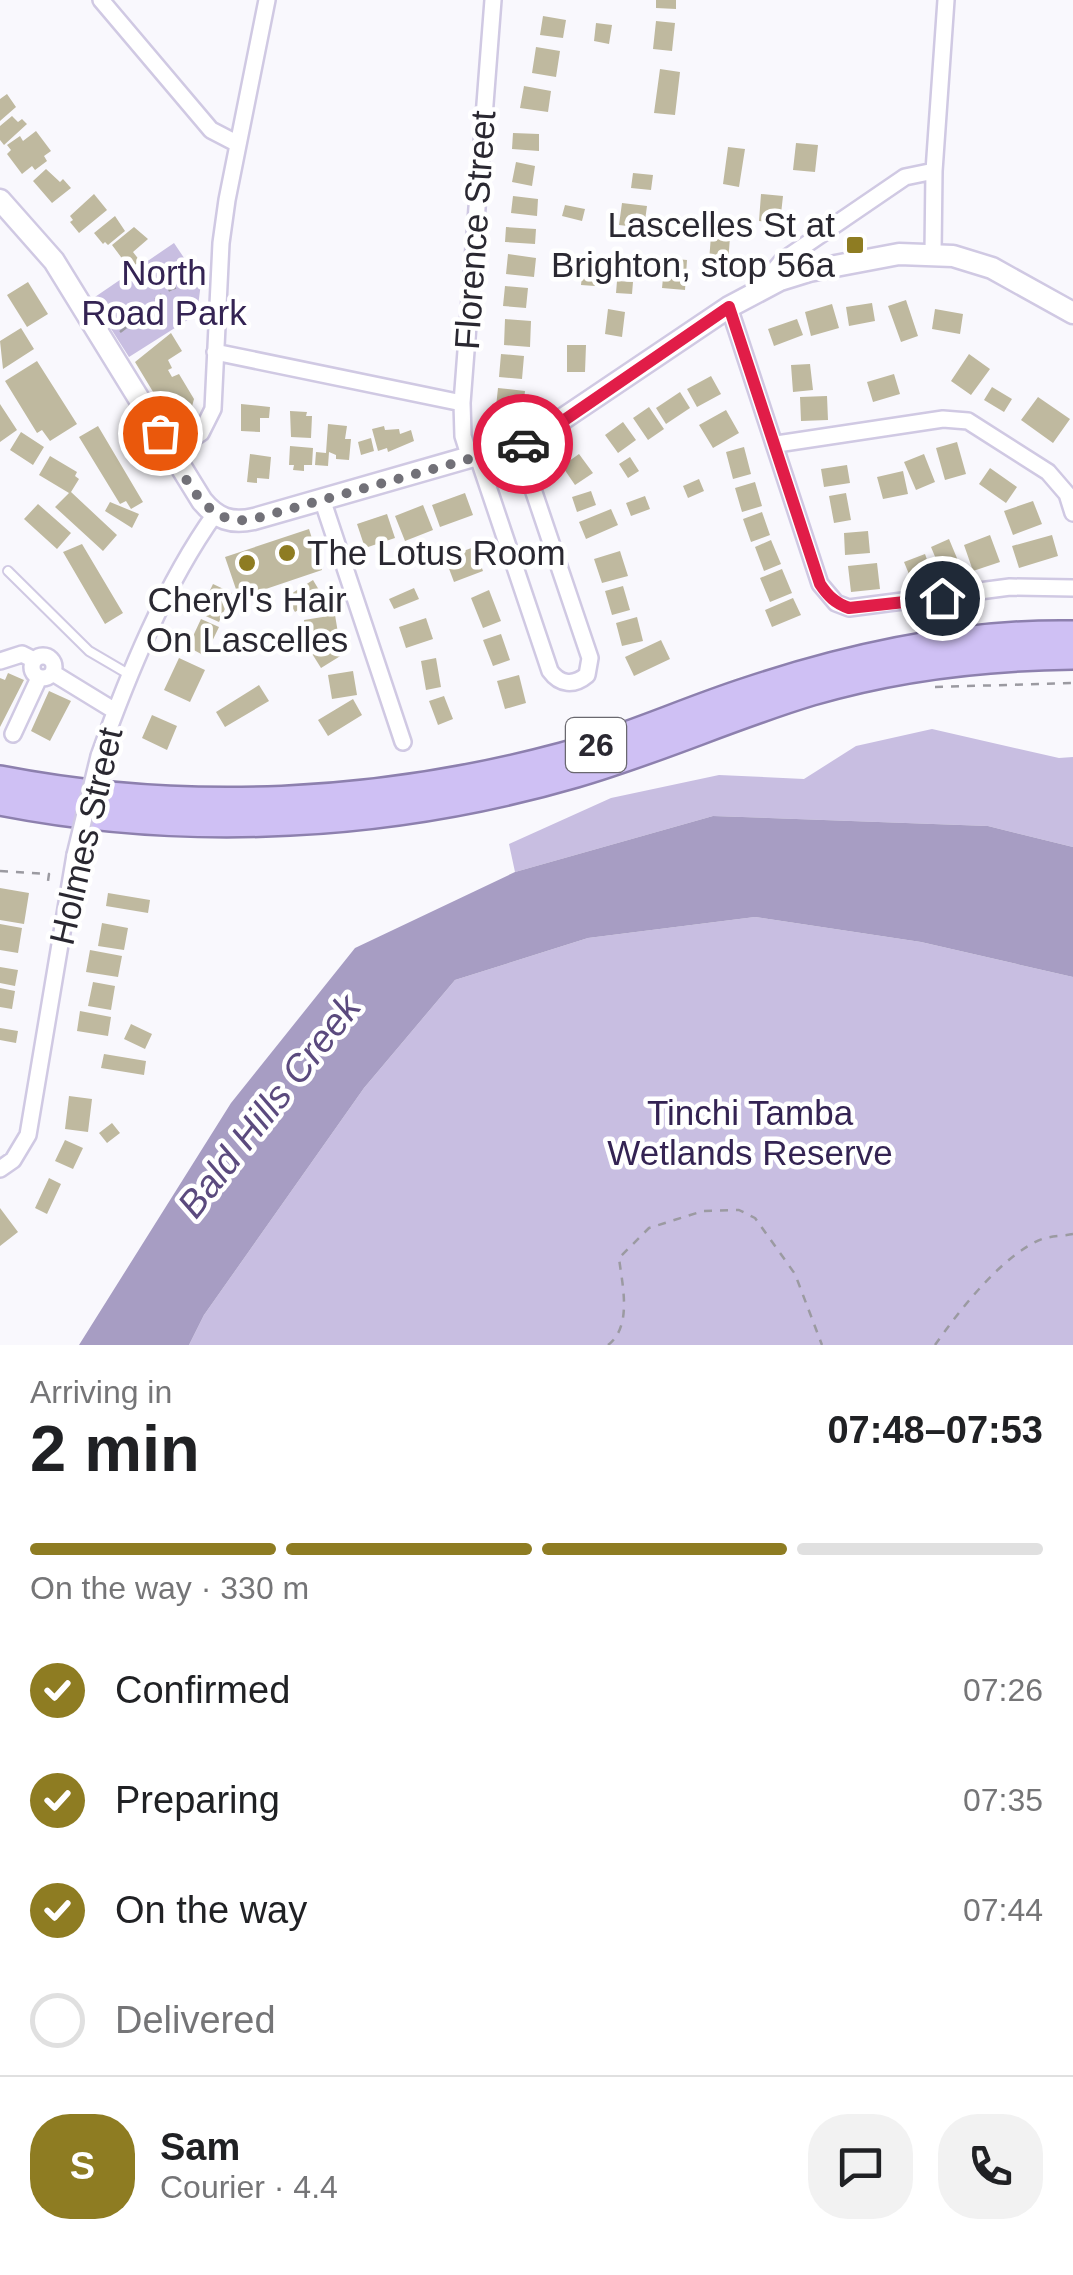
<!DOCTYPE html>
<html lang="en">
<head>
<meta charset="utf-8">
<style>
	body { margin:0; font-family:Arial,sans-serif; background:#f2f2f2; color:#202124; height:100vh; display:flex; flex-direction:column; font-size:38px; white-space:nowrap }
	* { box-sizing:border-box; margin:0 }
	p { font-size:32px; color:#757577 }
	.icon { flex:none; width:55px; height:55px; fill:none; stroke:currentColor; stroke-width:2; stroke-linecap:round; stroke-linejoin:round }
	.map { position:relative; height:1345px; overflow:hidden }
	.side { display:flex; flex-direction:column; background:#fff; flex:1 }
	.side>* { flex:none }
	.pin { position:absolute; display:grid; place-items:center; width:85px; height:85px; color:#fff; margin:-42px; border:5px solid #fff; border-radius:50%; box-shadow:0 2px 10px #0007 }
	.courier { position:absolute; display:grid; place-items:center; width:100px; height:100px; margin:-50px; border:8px solid #e11d48; border-radius:50%; background:#fff; color:#222; box-shadow:0 2px 12px #0007 }
	.summary em { font-style:normal; font-weight:800 }
	.summary div { display:flex; flex-direction:column-reverse }
	.summary { display:flex; align-items:center; justify-content:space-between; height:170px; padding:0 30px }
	h1 { font-size:65px; font-weight:800; line-height:75px }
	.bar { display:grid; grid-template-columns:repeat(4,1fr); gap:15px 10px; align-content:center; height:120px; padding:0 30px }
	.bar i { height:12px; border-radius:8px; background:#e0e0e0 }
	.bar .selected { background:#8e7c22 }
	.bar p { grid-column:span 4 }
	.line { display:flex; align-items:center; gap:25px; padding:0 30px; border-top:2px solid #e0e0e0 }
	.line div { flex:1 }
	.round { display:grid; place-items:center; flex:none; width:105px; height:105px; border-radius:40px; background:#f2f2f2 }
	ol { padding:0 30px; list-style:none }
	li { display:flex; align-items:center; gap:30px; height:110px }
	li p { margin-inline-start:auto }
	li .icon { padding:10px; border-radius:50%; background:#8e7c22; color:#fff; stroke-width:4 }
	li:last-child { color:#757577 }
	li i { width:55px; height:55px; border:5px solid #e0e0e0; border-radius:50% }
	.map>svg:first-child { display:block }
</style>
</head>
<body>
<div class="map">
<svg width="1073" height="1345" viewBox="0 0 1073 1345">
	<rect width="100%" height="100%" fill="#f9f8fd"/>
	<path fill="#c8bee1" d="M174 243 201 283 197 314 129 357 92 299Z
		M932 729 1059 758 1073 757V847L988 826 713 816 515 872 509 844 611 798 719 775 804 779 856 746Z
		M755 917 921 942 1073 977V1345H189L204 1315 364 1088 455 980 588 938Z"/>
	<path fill="#a79dc3" d="M713 816 988 826 1073 847V977L921 942 755 917 588 938 455 980 364 1088 204 1315 189 1345H79L231 1103 355 948 515 872Z"/>
	<path fill="#bfb99f" d="M656 0H676V9L656 8Z
		M543 16 566 20 563 38 540 35Z
		M656 21 675 23 672 51 653 49Z
		M596 23 612 25 609 44 594 41Z
		M536 47 560 51 556 77 532 73Z
		M660 69 680 72 675 115 654 113Z
		M524 86 551 91 548 112 520 108Z
		M7 94 16 107 0 121V99Z
		M12 116 18 122 22 119 27 124 4 145 0 140V126Z
		M36 131 51 151 44 156 47 161 35 170 32 166 22 174 7 154 11 150 7 145 20 136 23 141Z
		M513 133 539 134V151L512 149Z
		M796 143 818 145 815 172 793 170Z
		M728 147 745 149 739 187 723 184Z
		M516 162 535 166 532 186 512 182Z
		M46 169 60 182 63 179 71 188 52 203 33 181Z
		M633 173 653 175 651 190 631 188Z
		M94 194 107 210 79 233 70 222 73 220 70 216Z
		M761 194 783 196 780 223 759 221Z
		M513 196 538 199 537 216 511 213Z
		M622 203 647 206 644 228 619 225Z
		M565 205 585 209 582 221 562 216Z
		M115 216 125 231 108 245 105 242 103 244 94 233Z
		M134 227 148 239 133 252 140 261 130 269 112 245Z
		M506 227 536 229 535 244 505 242Z
		M711 235 730 237 728 263 709 262Z
		M508 254 536 258 534 277 506 274Z
		M665 258 687 260 685 290 662 288Z
		M583 267 597 269 595 286 581 285Z
		M617 281 633 282 632 294 616 293Z
		M28 282 48 314 27 327 7 295Z
		M505 286 528 288 526 308 503 306Z
		M906 300 918 336 901 342 888 306Z
		M872 303 875 321 849 326 846 307Z
		M832 304 839 328 811 336 805 312Z
		M608 309 625 312 622 337 605 334Z
		M935 309 963 314 960 334 932 329Z
		M505 319 531 321 530 347 504 345Z
		M797 319 803 335 774 346 768 329Z
		M21 328 34 349 3 369 0 341Z
		M171 333 182 351 168 360 172 368 168 370 172 377 179 374 194 399 190 414 195 420 180 423 167 415 135 362Z
		M567 345H586L585 372H567Z
		M501 354 524 356 522 379 499 377Z
		M969 354 990 369 971 395 951 381Z
		M37 361 77 424 50 441 42 430 37 433 5 381Z
		M810 364 813 390 793 392 791 365Z
		M894 374 900 394 873 402 867 382Z
		M711 376 721 394 697 407 687 389Z
		M992 387 1012 399 1004 412 984 400Z
		M498 388 525 391 523 410 496 407Z
		M680 392 690 408 666 424 656 408Z
		M827 396 828 420 801 421 800 397Z
		M1038 397 1070 419 1053 443 1021 420Z
		M0 404 17 430 0 442Z
		M241 404 270 407 269 418H260V432L241 431Z
		M649 407 664 429 648 440 633 418Z
		M726 410 739 433 713 448 699 425Z
		M290 411 307 412 306 416H312L311 438 291 437Z
		M623 422 636 440 618 453 605 435Z
		M328 424 347 426 345 439H351L349 460 336 459V455L329 452 328 466 315 465 316 452 326 453Z
		M98 426 143 502 131 509 126 501 120 504 79 437Z
		M384 426 385 430 399 429 400 434 411 430 414 441 388 452 387 448 378 451 372 429Z
		M21 432 44 447 33 465 10 450Z
		M371 438 374 451 361 455 358 442Z
		M957 442 966 474 945 480 936 448Z
		M290 446 313 448 312 465H304V471L293 470 294 465H289Z
		M744 447 751 474 733 479 726 452Z
		M250 454 271 457 269 479 257 478V483L247 482Z
		M579 454 593 473 575 485 562 466Z
		M924 454 935 482 916 490 904 462Z
		M50 456 77 472 75 476 79 479 71 492 117 535 103 551 55 507 69 493 39 475Z
		M630 457 639 471 628 478 619 464Z
		M847 465 850 483 824 487 821 469Z
		M990 468 1017 487 1006 503 979 484Z
		M903 471 908 494 883 499 877 477Z
		M699 479 704 491 688 498 683 486Z
		M755 482 762 506 742 512 735 488Z
		M591 491 596 505 577 512 572 497Z
		M465 493 473 515 440 527 432 505Z
		M846 493 851 520 834 523 829 496Z
		M645 496 650 509 631 516 626 503Z
		M1033 501 1042 524 1013 535 1004 511Z
		M110 502 139 514 132 528 105 511Z
		M38 504 71 533 57 549 24 519Z
		M423 505 433 530 405 541 395 516Z
		M611 509 618 525 586 539 579 522Z
		M762 512 770 535 751 542 743 519Z
		M387 514 395 538 365 548 357 524Z
		M309 529 322 570 239 598 225 557Z
		M868 531 870 553 845 555 844 533Z
		M990 535 1000 562 973 571 964 545Z
		M1052 535 1058 556 1019 568 1012 546Z
		M949 539 959 563 941 571 931 547Z
		M771 540 781 564 764 571 755 547Z
		M82 544 123 613 105 624 63 552Z
		M474 547 483 571 454 582 445 558Z
		M620 551 628 576 602 583 594 559Z
		M925 554 931 571 911 579 904 562Z
		M877 563 880 589 851 592 848 566Z
		M782 569 792 593 770 602 760 578Z
		M313 580 322 595 295 612 286 597Z
		M213 584 232 593 219 622 199 613Z
		M623 586 630 610 612 615 605 591Z
		M414 588 419 599 394 609 389 599Z
		M489 590 501 621 483 628 471 598Z
		M793 598 801 615 772 627 765 610Z
		M335 615 338 633 307 638 304 620Z
		M637 617 643 641 622 646 616 623Z
		M426 618 433 639 406 648 399 627Z
		M201 619 219 627 205 656 188 647Z
		M501 634 510 660 493 666 483 640Z
		M332 639 342 655 321 668 311 652Z
		M661 640 670 659 634 676 625 657Z
		M179 658 205 670 190 702 164 690Z
		M436 658 441 687 426 690 421 661Z
		M353 671 357 695 332 699 328 675Z
		M8 673 24 680 0 727V678L5 680Z
		M519 675 526 703 505 709 497 681Z
		M259 685 269 701 225 727 216 712Z
		M49 691 71 701 50 741 31 731Z
		M444 696 453 719 438 725 429 701Z
		M353 699 362 715 328 736 318 720Z
		M152 715 177 726 167 750 142 738Z
		M0 888 29 893 24 924 0 920Z
		M108 893 150 900 148 913 106 906Z
		M102 923 128 928 124 950 98 946Z
		M0 924 22 928 18 953 0 950Z
		M90 950 122 956 118 977 86 972Z
		M0 967 18 970 15 986 0 983Z
		M93 982 115 986 111 1010 88 1006Z
		M0 988 15 991 12 1009 0 1007Z
		M80 1011 111 1017 108 1036 77 1031Z
		M131 1024 152 1034 145 1049 124 1039Z
		M0 1028 18 1031 16 1043 0 1040Z
		M104 1054 146 1061 144 1075 101 1068Z
		M69 1096 92 1099 88 1132 65 1129Z
		M112 1123 120 1133 107 1143 99 1133Z
		M65 1140 83 1148 73 1169 55 1161Z
		M49 1178 61 1184 47 1214 35 1208Z
		M0 1208 18 1232 0 1246Z"/>
	<g fill="none" stroke-linecap="round" stroke-linejoin="round">
		<g stroke="#d0c9e3" stroke-width="12">
			<path id="service" d="M8 571 89 651 130 675"/>
		</g>
		<g stroke="#d0c9e3" stroke-width="20">
			<path id="minor" d="M101 0 211 130 238 144
				M933 253 934 171 946 0
				M760 288 782 261 905 177 934 171
				M729 307 820 584 836 603 849 608 1010 587 1073 588
				M215 352 462 403
				M777 444 943 419 968 421 1048 472 1067 494 1073 513
				M172 452 201 433 213 409 221 243 227 200 267 0
				M478 457 550 671C560 685 574 686 587 675L590 658 518 445
				M470 458 463 436 462 403 493 0
				M322 499 403 742
				M32 667a11 11 0 1 1 22 0a11 11 0 1 1-22 0Z
				M0 661 22 654 34 660
				M53 673 115 711
				M13 734 39 678
				M99 756C128 675 165 584 215 514
				M0 1169 13 1160 28 1135 75 855"/>
		</g>
		<g stroke="#d0c9e3" stroke-width="25">
			<path id="tertiary" d="M0 200 54 261 202 501C217 519 231 524 254 519L533 439 729 307 780 280 809 271 899 254 953 256 992 268 1073 313"/>
		</g>
		<g stroke="#8d80ae" stroke-width="30">
			<path id="trunk" d="M0 779C186 815 379 805 562 756 625 739 685 711 747 691 852 656 962 632 1073 634
				M0 802C189 839 391 828 576 774 656 751 732 716 812 692 897 667 985 657 1073 656"/>
		</g>
		<path stroke="#9b9aa1" stroke-width="2.5" stroke-dasharray="8 8" stroke-linecap="butt" d="M120 332C150 310 159 281 203 285
			M935 687 1073 683
			M0 871 49 874 47 888
			M608 1345C633 1326 622 1284 619 1258L649 1228 703 1211 739 1210 755 1218 795 1274 822 1345
			M935 1345C959 1311 1002 1255 1042 1239 1051 1236 1063 1236 1073 1234"/>
		<use href="#service" stroke="#fff" stroke-width="8"/>
		<use href="#minor" stroke="#fff" stroke-width="15"/>
		<use href="#tertiary" stroke="#fff" stroke-width="20"/>
		<use href="#trunk" stroke="#cfc0f4" stroke-width="25"/>
		<g stroke="#d0c9e3" stroke-width="20" stroke-linecap="butt">
			<path id="minor-bridge" d="M75 855 99 756"/>
		</g>
		<use href="#minor-bridge" stroke="#fff" stroke-width="15"/>
	</g>
	<g fill="none" stroke-linecap="round" stroke-linejoin="round">
		<path stroke="#727178" stroke-width="10" stroke-dasharray="0 18" d="M160 433C183 470 202 530 254 519L523 444"/>
		<path stroke="#e11d48" stroke-width="12" d="M523 444 547 432 729 307 820 584C828 596 835 603 849 608L942 598"/>
	</g>
	<g fill="#8e7c22" stroke="#fff" stroke-width="4">
		<rect x="845" y="235" width="20" height="20" rx="5"/>
		<circle cx="287" cy="553" r="10"/>
		<circle cx="247" cy="563" r="10"/>
	</g>
	<g text-anchor="middle" stroke-width="9" stroke-linejoin="round" paint-order="stroke">
		<rect fill="#fff" stroke="#6a686f" stroke-width="2.5" x="566" y="718" width="60" height="54" rx="8"/>
		<g font-size="32" font-weight="bold" fill="#2a2831">
			<text x="596" y="756">26</text>
		</g>
		<g font-size="35" fill="#2a2831" stroke="#fff" text-anchor="end">
			<text x="835" y="237">Lascelles St at<tspan x="835" dy="40">Brighton, stop 56a</tspan></text>
			<text x="307" y="565" text-anchor="start">The Lotus Room</text>
			<text x="247" y="612" text-anchor="middle">Cheryl's Hair<tspan x="247" dy="40">On Lascelles</tspan></text>
		</g>
		<g font-size="35" fill="#2a2831" stroke="#fff">
			<text transform="translate(475 230) rotate(-86)" y="12">Florence Street</text>
			<text transform="translate(86 836) rotate(-77)" y="12">Holmes Street</text>
		</g>
		<g font-size="35" fill="#342353" stroke="#fff">
			<text x="164" y="285">North<tspan x="164" dy="40">Road Park</tspan></text>
			<text x="750" y="1125">Tinchi Tamba<tspan x="750" dy="40">Wetlands Reserve</tspan></text>
		</g>
		<g font-size="38" font-style="italic" fill="#5b4a7e" stroke="#fff">
			<text transform="translate(269 1106) rotate(-52)" y="13">Bald Hills Creek</text>
		</g>
	</g>
</svg>
<div class="pin" style="left:160px;top:433px;background:#ea580c"><svg class="icon" aria-label="bag" viewBox="0 0 24 24"><path d="M5 8h14l-1 12H6zM9 8a3 3 0 0 1 6 0"/></svg></div>
<div class="pin" style="left:942px;top:598px;background:#1f2937"><svg class="icon" aria-label="home" viewBox="0 0 24 24"><path d="M3 11l9-7 9 7M6 9v11h12V9"/></svg></div>
<div class="courier" style="left:523px;top:444px"><svg class="icon" aria-label="car" viewBox="0 0 24 24"><path d="M5 17H2v-5l4-1 3-4h7l3 4 3 1v5h-3M9 17h6M6 11h13"/><circle cx="7" cy="17" r="2"/><circle cx="17" cy="17" r="2"/></svg></div>
</div>
<section class="side">
<div class="summary"><div><h1>2 min</h1><p>Arriving in</p></div><em>07:48–07:53</em></div>
<div class="bar"><i class="selected"></i><i class="selected"></i><i class="selected"></i><i></i><p>On the way · 330 m</p></div>
<ol>
<li><svg class="icon" aria-label="check" viewBox="0 0 24 24"><path d="M5 12l5 5 9-10"/></svg>Confirmed<p>07:26</p></li>
<li><svg class="icon" aria-label="check" viewBox="0 0 24 24"><path d="M5 12l5 5 9-10"/></svg>Preparing<p>07:35</p></li>
<li><svg class="icon" aria-label="check" viewBox="0 0 24 24"><path d="M5 12l5 5 9-10"/></svg>On the way<p>07:44</p></li>
<li><i></i>Delivered</li>
</ol>
<div class="line" style="height:180px"><b class="round" style="background:#8e7c22;color:#fff">S</b><div><b>Sam</b><p>Courier · 4.4</p></div><a class="round"><svg class="icon" aria-label="chat" viewBox="0 0 24 24"><path d="M4 5h16v11H9l-5 4z"/></svg></a><a class="round"><svg class="icon" aria-label="phone" viewBox="0 0 24 24"><path d="M5 4h4l2 5-3 2q2 4 5 5l2-3 5 2v4C11 20 4 13 5 4z"/></svg></a></div>
</section>
</body>
</html>
